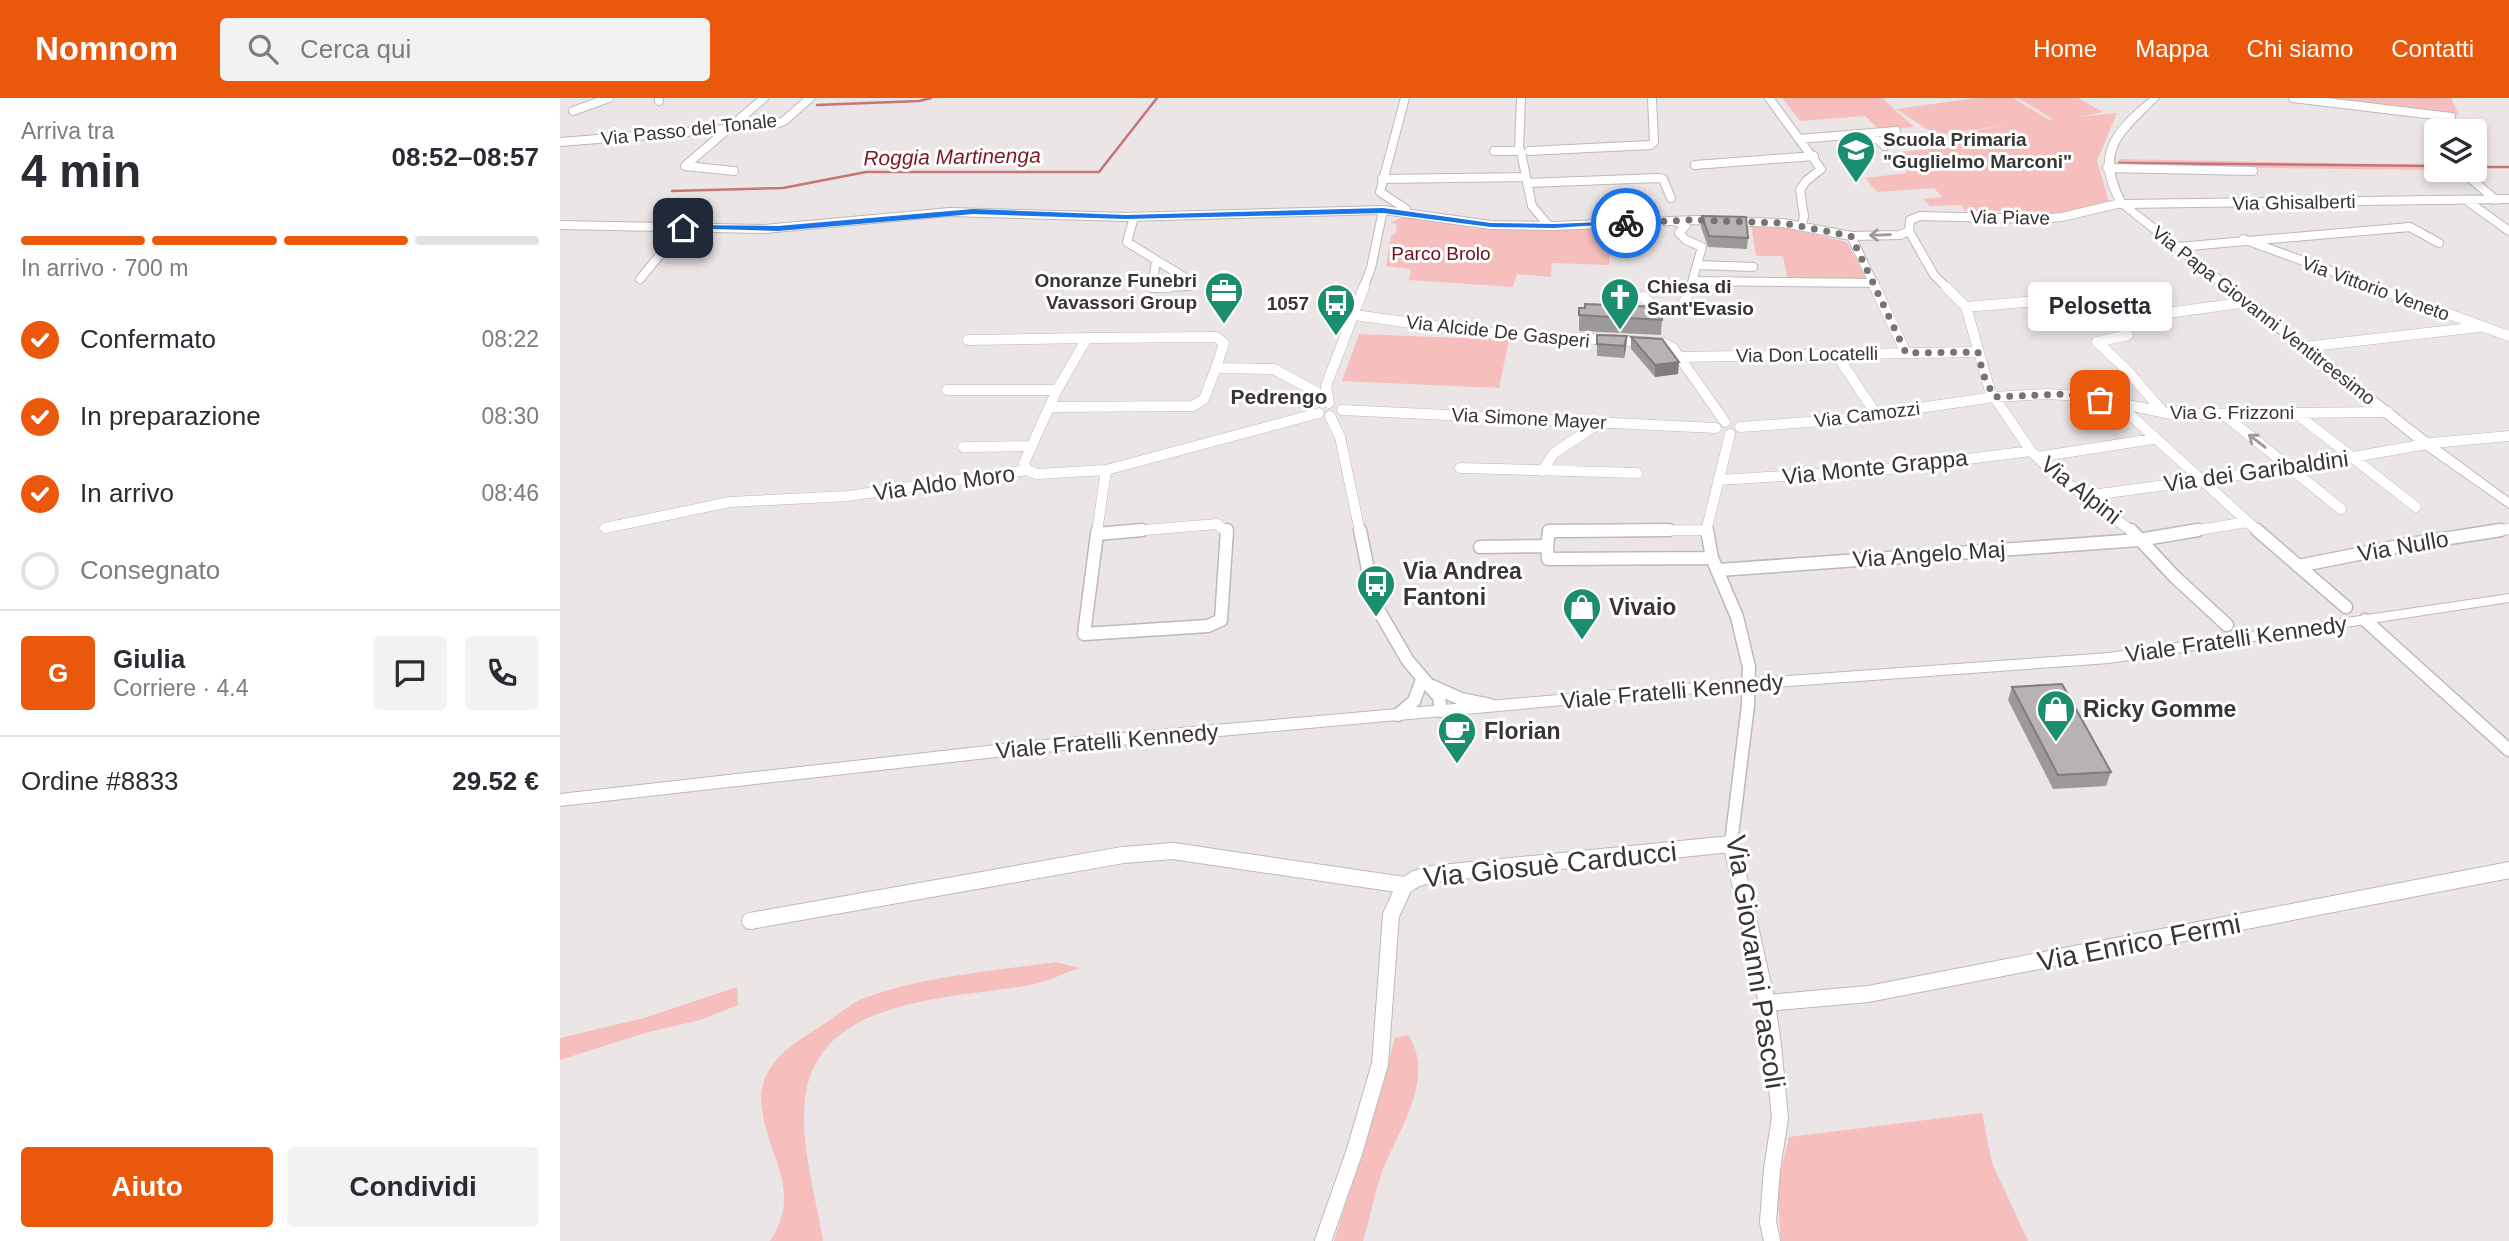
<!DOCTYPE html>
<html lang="it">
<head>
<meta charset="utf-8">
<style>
	body { margin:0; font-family:Arial,sans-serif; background:#f2f2f3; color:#2b2b33; height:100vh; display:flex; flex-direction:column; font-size:26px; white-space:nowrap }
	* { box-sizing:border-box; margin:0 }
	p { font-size:23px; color:#7c7c81 }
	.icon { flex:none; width:38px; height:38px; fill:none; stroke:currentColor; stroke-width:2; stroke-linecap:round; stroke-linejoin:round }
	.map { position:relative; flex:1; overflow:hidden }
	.details { display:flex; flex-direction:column; background:#fff; width:560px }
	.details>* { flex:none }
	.buttons { position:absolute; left:1864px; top:21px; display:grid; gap:14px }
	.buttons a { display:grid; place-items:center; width:63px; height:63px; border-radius:7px; background:#fff; box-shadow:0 4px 10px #0003; font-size:35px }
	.pin { position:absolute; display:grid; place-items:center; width:60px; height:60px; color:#fff; margin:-30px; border-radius:14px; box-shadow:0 4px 10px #0006 }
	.courier { position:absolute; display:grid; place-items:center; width:70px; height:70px; margin:-35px; border:5px solid #1a73e8; border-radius:50%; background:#fff; color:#222; box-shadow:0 2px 9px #0007 }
	.bubble { position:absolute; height:49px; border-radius:7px; background:#fff; box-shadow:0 4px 10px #0003; font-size:23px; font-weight:700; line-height:49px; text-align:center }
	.head em { font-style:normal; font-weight:700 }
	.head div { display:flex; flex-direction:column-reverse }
	.head { display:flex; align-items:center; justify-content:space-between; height:119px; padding:0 21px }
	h1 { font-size:46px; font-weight:700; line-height:52px }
	.bar { display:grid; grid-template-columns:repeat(4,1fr); gap:10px 7px; align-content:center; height:84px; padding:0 21px }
	.bar i { height:9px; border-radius:5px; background:#e1e1e2 }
	.bar .on { background:#ea580c }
	.bar p { grid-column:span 4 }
	.line { display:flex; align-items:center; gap:18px; padding:0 21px; border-top:2px solid #e1e1e2 }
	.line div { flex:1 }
	.round { display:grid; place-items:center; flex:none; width:74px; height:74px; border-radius:7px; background:#f2f2f3 }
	ol { padding:0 21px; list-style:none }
	li { display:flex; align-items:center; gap:21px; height:77px }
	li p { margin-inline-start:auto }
	li .icon { padding:7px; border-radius:50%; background:#ea580c; color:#fff; stroke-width:4 }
	li:last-child { color:#7c7c81 }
	li i { width:38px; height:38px; border:4px solid #e1e1e2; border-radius:50% }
	.cta { display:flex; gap:14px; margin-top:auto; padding:14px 21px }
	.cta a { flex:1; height:80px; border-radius:7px; background:#ea580c; color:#fff; font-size:28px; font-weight:700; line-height:80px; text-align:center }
	.cta a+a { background:#f2f2f3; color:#2b2b33 }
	header { display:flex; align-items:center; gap:42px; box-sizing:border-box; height:98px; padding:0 35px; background:#ea580c; color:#fff }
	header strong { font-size:33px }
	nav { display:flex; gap:38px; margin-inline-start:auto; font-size:24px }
	.search { width:490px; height:63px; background:#f2f2f3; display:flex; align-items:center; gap:18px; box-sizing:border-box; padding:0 24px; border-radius:7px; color:#7c7c81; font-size:26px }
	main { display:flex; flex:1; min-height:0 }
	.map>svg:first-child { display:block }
</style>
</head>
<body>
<header>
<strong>Nomnom</strong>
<div class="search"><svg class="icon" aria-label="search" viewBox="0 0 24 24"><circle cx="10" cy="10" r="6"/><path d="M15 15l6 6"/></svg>Cerca qui</div>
<nav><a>Home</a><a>Mappa</a><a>Chi siamo</a><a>Contatti</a></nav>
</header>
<main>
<section class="details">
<div class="head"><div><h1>4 min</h1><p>Arriva tra</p></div><em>08:52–08:57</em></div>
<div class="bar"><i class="on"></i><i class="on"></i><i class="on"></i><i></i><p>In arrivo · 700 m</p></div>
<ol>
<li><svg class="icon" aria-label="check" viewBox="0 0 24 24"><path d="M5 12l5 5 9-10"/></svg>Confermato<p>08:22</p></li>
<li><svg class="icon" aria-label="check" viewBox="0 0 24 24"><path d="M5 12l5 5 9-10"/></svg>In preparazione<p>08:30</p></li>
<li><svg class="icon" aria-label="check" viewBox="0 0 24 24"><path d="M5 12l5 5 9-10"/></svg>In arrivo<p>08:46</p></li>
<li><i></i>Consegnato</li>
</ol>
<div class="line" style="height:126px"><b class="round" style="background:#ea580c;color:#fff">G</b><div><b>Giulia</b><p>Corriere · 4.4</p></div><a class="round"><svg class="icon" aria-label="chat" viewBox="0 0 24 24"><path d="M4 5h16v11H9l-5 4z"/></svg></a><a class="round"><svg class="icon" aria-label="phone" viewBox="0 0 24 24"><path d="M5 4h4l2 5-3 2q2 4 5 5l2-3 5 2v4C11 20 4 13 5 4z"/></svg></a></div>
<div class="line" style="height:91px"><div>Ordine #8833</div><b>29.52 €</b></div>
<div class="cta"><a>Aiuto</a><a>Condividi</a></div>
</section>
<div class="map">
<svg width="1949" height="1143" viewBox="0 0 1949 1143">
	<rect width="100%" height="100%" fill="#ece5e5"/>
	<path fill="#f6bfbe" d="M1222 0H1322L1354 29 1319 32 1305 18 1240 23Z
		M1416 0H1453L1489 22 1493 21 1458 0H1518L1543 14 1518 19 1557 15 1537 63 1549 104 1490 117 1452 118 1448 113H1405L1402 107 1370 108 1363 101 1382 99 1374 90 1317 94 1305 80 1347 75 1342 54 1394 48 1400 42V35L1447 27 1376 37 1336 11Z
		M1739 0H1891L1899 17Z
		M1559 61 1876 67V72L1556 68Z
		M846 118 916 131 1064 128 1065 139 1051 138 1049 167 992 165 991 179 957 176 953 189 849 182 851 171 826 168 831 138 836 135 837 127 831 124Z
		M1191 126 1223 129 1287 144 1306 182 1228 183 1223 158H1196Z
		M799 236 949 242 939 290 782 283Z
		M496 864 519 870C503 876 486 884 469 887 394 901 262 898 246 995 238 1041 256 1097 263 1143H210C243 1093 209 1062 202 1011 196 970 227 949 258 930 274 920 290 905 307 899 367 878 434 873 496 864Z
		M177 889 178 907 140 922 85 935 0 962V940L84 920Z
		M848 937C878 982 835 1035 820 1080 813 1100 810 1122 803 1143H774L815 1014 835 940Z
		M1422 1015 1432 1065 1468 1143H1221L1217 1089 1229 1039Z"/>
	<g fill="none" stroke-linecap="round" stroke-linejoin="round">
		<path stroke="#c57575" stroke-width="2.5" d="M257 7 359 3 371 0
			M1559 65 1876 68
			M1914 69H1949
			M112 93 223 90 306 74H539L597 0"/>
		<g stroke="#bfb8b8" stroke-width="10">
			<path id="minor-far3" d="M99 0V3
				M845 0 820 94 846 111
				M1209 0 1261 71 1246 83 1240 92 1244 118 1242 128
				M1733 0 1891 19
				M13 13 49 0
				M1310 35 1325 48
				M1239 41 1336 33
				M0 44 213 27 224 23 250 0
				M959 51 961 0
				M934 53H958
				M969 53 1090 47 1094 44 1092 0
				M961 54 972 108 989 128
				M1135 67 1254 58
				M1547 70 1693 73
				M174 73 125 68 204 0
				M1905 76 1936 102
				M822 81 966 79
				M967 85 1099 80 1103 81 1111 100
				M1906 102 1949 133
				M1562 106 1949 101
				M574 119 567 144 596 162
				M1116 124 1126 127 1119 135 1126 142 1142 149 1130 191
				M0 127 204 131 390 114 566 119 823 112 931 127 994 128 1136 122 1223 125 1291 138 1340 137 1349 133
				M1349 133 1374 177 1388 191
				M1349 133 1350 122 1360 118 1479 121 1502 119 1561 105
				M1291 138 1316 191
				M1683 141 1820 191
				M1617 149 1850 129 1879 145
				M596 162 629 182 628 188 592 190Z
				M1139 167 1193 169
				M80 181 123 129
				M1134 183 1315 185
				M803 191 811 170 823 112"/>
		</g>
		<g stroke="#bfb8b8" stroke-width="11">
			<path id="minor-far2" d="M592 189H609
				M1315 189 1346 255
				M1386 189 1406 209 1430 293 1471 353 1496 377 1573 434
				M1815 189 1949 238
				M1083 199 1099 212 1120 213 1131 189
				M1406 209 1524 199 1542 204 1568 237 1537 244 1566 271 1604 315
				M794 217 917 234 1103 245 1113 250 1165 324
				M1558 222 1687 204
				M527 240 656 239 664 245 656 270
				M408 242 527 240 497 292 464 365 467 372
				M1744 249 1919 229
				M1276 256 1316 316
				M1119 259 1418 254
				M387 292H497
				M769 305 766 288 804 189
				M1557 305 1699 434
				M490 309 633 308 644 301 656 270 714 271 767 300
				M782 312 1156 330
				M1734 314 1856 409
				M1663 316 1781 411
				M770 318 780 339 800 434
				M1180 329 1278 322 1434 299 1486 296 1523 298 1612 316 1828 314
				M403 349 472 348
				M1477 359 1593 341
				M900 370 1077 375
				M982 373 994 355 1041 324
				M1158 382 1320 372 1471 353
				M1525 398 1731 370 1872 345 1949 338
				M45 430 170 404 288 398 467 372 477 376 546 372 759 315
				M537 434 546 372
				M561 434 657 426 667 434
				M989 434 1147 432
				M1146 434 1170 336
				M1627 434 1687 424
				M1929 434 1949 431"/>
		</g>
		<g stroke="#bfb8b8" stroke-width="15">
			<path id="minor-far1" d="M582 432 537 436 524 536 648 528 661 522 667 432
				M800 432 815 506 848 563 879 599 881 613
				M1147 432 1152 460 1177 519 1189 569 1188 607 1171 745
				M1571 432 1615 479 1667 527
				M1697 432 1786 509
				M537 436 538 432
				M987 448 988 461 1152 460
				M920 449 987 448 989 433 1109 432
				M1738 468 1844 447 1941 432
				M1159 472 1579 442 1638 432
				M1805 522 1949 652
				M872 588 901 601 930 607
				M838 617 854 603 862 582"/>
		</g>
		<g stroke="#bfb8b8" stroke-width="18">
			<path id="minor" d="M1171 744 1207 905 1213 947 1220 1020 1212 1071 1208 1124 1212 1143
				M190 823 563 757 613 753 844 787
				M1207 905 1308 896 1949 772
				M763 1143 794 1055 820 966 831 817 844 789 855 781 872 776 1171 746"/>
		</g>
		<g stroke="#bfb8b8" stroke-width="2">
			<path id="tertiary" d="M1590 0H1599C1565 36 1538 50 1565 103L1873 344 1949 400V410L1863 350 1558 107C1529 59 1551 31 1590 0Z
				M1949 496V504L1549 565 1159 593 472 655 0 708V696L472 643 1159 583 1549 555Z"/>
		</g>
		<use href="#minor-far3" stroke="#fff" stroke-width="8"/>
		<use href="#minor-far2" stroke="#fff" stroke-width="10"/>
		<use href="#minor-far1" stroke="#fff" stroke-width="12"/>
		<use href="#minor" stroke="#fff" stroke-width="16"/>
		<use href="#tertiary" fill="#fff" fill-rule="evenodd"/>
	</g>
	<path fill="#9e9999" d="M1142 118 1188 140 1187 151 1148 149 1141 129Z
		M1019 210 1102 222 1101 237 1019 233Z
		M1037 237 1067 238 1066 250 1064 260 1037 258Z
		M1071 239 1118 276 1095 279 1071 251Z
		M1452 589 1551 674 1546 688 1493 691 1448 602Z"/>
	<path fill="#817d7d" d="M1067 238 1066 250 1064 260V248Z
		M1119 264 1118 276 1095 279V267Z"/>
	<path fill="#b8b2b2" stroke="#817d7d" stroke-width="2" d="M1142 118 1186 119 1188 140 1149 138Z
		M1025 206 1102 209V222L1019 217V210H1025Z
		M1037 237 1067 238 1064 248 1037 246Z
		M1071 239 1102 241 1119 264 1095 267Z
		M1502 586 1551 674 1498 677 1452 589Z"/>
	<defs><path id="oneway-shaft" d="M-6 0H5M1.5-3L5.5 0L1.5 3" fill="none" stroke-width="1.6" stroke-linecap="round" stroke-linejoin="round" transform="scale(1.75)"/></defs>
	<g stroke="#9c9a9a">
		<use href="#oneway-shaft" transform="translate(1320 137) rotate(178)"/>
		<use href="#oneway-shaft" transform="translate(1697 343) rotate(-142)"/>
	</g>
	<path fill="#1a73e8" d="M823 110 931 125 994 126 1066 123 1069 125 994 130 931 129 823 115 566 121 413 116 218 133 119 130 123 127 218 128 413 111 566 117Z"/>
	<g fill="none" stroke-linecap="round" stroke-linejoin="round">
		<path stroke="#777373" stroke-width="7" stroke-dasharray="0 12.6" d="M1066 125 1130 122 1223 125 1291 138 1346 255 1418 254 1423 276 1434 299 1506 296 1540 302"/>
	</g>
	<defs>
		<g id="school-pin" transform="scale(2.0125)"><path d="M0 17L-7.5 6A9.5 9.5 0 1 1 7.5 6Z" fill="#1a8e6f" stroke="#fff"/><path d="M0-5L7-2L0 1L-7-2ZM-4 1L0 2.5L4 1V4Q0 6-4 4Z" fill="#fff"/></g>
		<g id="office-pin" transform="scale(2.0125)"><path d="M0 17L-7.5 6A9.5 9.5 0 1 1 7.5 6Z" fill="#1a8e6f" stroke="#fff"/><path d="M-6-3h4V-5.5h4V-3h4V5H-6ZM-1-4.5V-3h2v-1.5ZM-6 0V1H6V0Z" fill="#fff"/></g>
		<g id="church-pin" transform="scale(2.0125)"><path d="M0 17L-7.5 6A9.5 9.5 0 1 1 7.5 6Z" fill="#1a8e6f" stroke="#fff"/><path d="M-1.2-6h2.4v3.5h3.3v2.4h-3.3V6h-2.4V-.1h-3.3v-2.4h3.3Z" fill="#fff"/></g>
		<g id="bus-pin" transform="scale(2.0125)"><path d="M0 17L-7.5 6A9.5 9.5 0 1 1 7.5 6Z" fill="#1a8e6f" stroke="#fff"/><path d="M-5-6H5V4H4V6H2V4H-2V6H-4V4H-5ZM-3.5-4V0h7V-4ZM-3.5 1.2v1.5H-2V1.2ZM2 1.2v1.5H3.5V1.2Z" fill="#fff"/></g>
		<g id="shop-pin" transform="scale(2.0125)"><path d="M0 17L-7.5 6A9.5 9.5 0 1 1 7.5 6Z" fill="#1a8e6f" stroke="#fff"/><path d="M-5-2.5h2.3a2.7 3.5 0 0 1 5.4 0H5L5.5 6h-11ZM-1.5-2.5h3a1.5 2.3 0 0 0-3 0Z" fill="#fff"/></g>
		<g id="cafe-pin" transform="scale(2.0125)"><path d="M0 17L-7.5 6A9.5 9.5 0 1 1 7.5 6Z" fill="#1a8e6f" stroke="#fff"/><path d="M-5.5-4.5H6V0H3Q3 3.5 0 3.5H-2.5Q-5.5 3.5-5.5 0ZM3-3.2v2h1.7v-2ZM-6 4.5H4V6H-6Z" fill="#fff"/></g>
	</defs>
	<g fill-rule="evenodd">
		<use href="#school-pin" x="1296" y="52"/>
		<use href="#office-pin" x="664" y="193"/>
		<use href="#church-pin" x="1060" y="199"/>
		<use href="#bus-pin" x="776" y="205"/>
		<use href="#bus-pin" x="816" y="486"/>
		<use href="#shop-pin" x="1022" y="509"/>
		<use href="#shop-pin" x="1496" y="611"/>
		<use href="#cafe-pin" x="897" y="633"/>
	</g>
	<g text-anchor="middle" stroke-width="6" stroke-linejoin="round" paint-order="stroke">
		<g font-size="19" fill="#383535" stroke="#fff">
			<text transform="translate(129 31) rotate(-6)" y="7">Via Passo del Tonale</text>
			<text transform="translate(1734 104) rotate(-1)" y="7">Via Ghisalberti</text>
			<text transform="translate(1450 119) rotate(1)" y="7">Via Piave</text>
			<text transform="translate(1816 190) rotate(20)" y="7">Via Vittorio Veneto</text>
			<text transform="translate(1704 217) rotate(38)" y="7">Via Papa Giovanni Ventitreesimo</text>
			<text transform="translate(938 233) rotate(6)" y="7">Via Alcide De Gasperi</text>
			<text transform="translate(1247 256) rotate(-1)" y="7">Via Don Locatelli</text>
			<text x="1672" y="321">Via G. Frizzoni</text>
			<text transform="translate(1307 316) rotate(-7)" y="7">Via Camozzi</text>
			<text transform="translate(969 320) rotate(3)" y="7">Via Simone Mayer</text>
		</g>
		<g font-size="19" font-weight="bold" fill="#383535" stroke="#fff" text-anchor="start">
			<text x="1323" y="48">Scuola Primaria<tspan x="1323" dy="22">"Guglielmo Marconi"</tspan></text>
			<text x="637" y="189" text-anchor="end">Onoranze Funebri<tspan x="637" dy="22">Vavassori Group</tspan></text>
			<text x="1087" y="195">Chiesa di<tspan x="1087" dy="22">Sant'Evasio</tspan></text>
			<text x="749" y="212" text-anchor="end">1057</text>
		</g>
		<g font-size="19" fill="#710d1e" stroke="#fff">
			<text x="881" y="162">Parco Brolo</text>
		</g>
		<g font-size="21" font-style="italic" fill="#7b1925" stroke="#fff">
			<text transform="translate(392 59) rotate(-1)" y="7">Roggia Martinenga</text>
		</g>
		<g font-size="21" font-weight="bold" fill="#383535" stroke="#fff">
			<text x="719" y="306">Pedrengo</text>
		</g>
		<g font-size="23" fill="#383535" stroke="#fff">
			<text transform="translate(1315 369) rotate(-6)" y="8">Via Monte Grappa</text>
			<text transform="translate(1696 373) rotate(-8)" y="8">Via dei Garibaldini</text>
			<text transform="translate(384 385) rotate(-8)" y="8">Via Aldo Moro</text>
			<text transform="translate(1521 392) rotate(38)" y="8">Via Alpini</text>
			<text transform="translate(1843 448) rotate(-10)" y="8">Via Nullo</text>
			<text transform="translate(1369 456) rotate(-4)" y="8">Via Angelo Maj</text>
			<text transform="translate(1676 541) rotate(-8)" y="8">Viale Fratelli Kennedy</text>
			<text transform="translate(1112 593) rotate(-5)" y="8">Viale Fratelli Kennedy</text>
			<text transform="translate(547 643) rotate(-5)" y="8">Viale Fratelli Kennedy</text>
		</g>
		<g font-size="23" font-weight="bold" fill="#383535" stroke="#fff" text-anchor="start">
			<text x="843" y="481">Via Andrea<tspan x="843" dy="26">Fantoni</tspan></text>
			<text x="1049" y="517">Vivaio</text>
			<text x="1523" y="619">Ricky Gomme</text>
			<text x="924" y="641">Florian</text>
		</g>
		<g font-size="28" fill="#383535" stroke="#fff">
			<text transform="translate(990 766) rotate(-6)" y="10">Via Giosuè Carducci</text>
			<text transform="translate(1579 844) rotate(-11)" y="10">Via Enrico Fermi</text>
			<text transform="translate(1196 864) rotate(81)" y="10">Via Giovanni Pascoli</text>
		</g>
	</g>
</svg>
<div class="buttons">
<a><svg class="icon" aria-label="layers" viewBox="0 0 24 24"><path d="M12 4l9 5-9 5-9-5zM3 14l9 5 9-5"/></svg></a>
</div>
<div class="pin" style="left:1540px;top:302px;background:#ea580c"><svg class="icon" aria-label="bag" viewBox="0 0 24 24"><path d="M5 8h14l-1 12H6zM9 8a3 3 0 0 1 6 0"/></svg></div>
<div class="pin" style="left:123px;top:130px;background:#1f2937"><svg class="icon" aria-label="home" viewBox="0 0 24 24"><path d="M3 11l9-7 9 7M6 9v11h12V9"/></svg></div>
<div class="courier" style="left:1066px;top:125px"><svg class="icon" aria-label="bike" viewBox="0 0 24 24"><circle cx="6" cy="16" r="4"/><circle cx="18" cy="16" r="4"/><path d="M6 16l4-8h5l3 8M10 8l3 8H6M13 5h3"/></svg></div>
<div class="bubble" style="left:1468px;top:184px;width:144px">Pelosetta</div>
</div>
</main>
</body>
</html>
